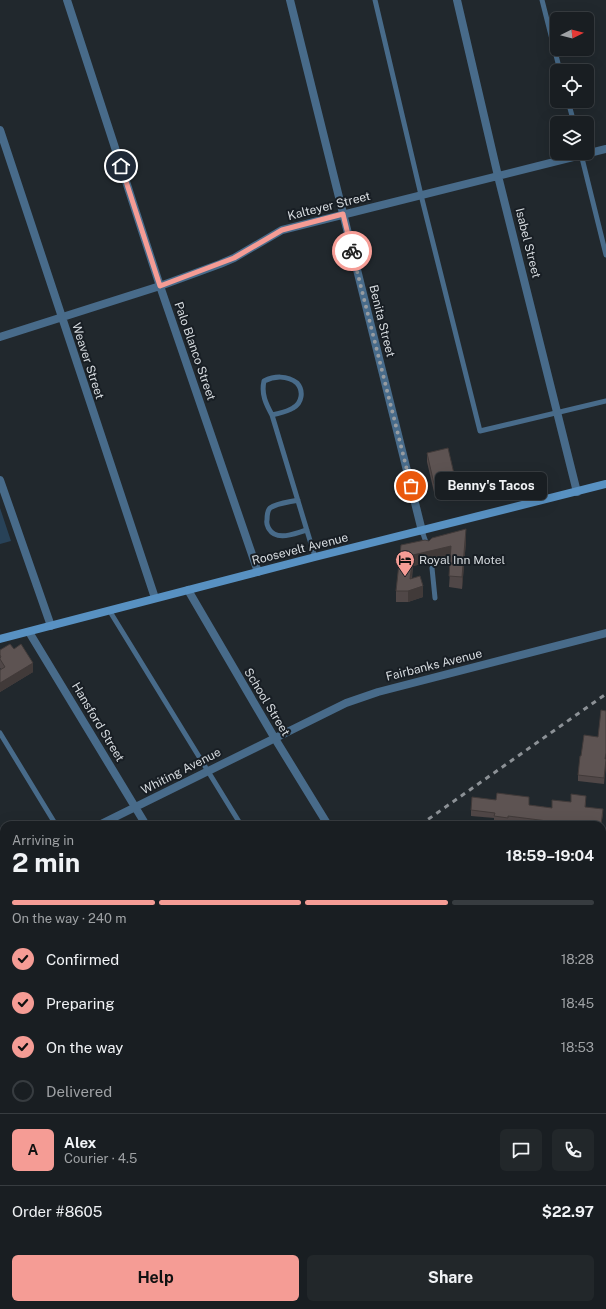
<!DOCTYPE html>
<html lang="en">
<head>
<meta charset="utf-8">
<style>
	body { margin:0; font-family:"Public Sans",sans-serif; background:#22272a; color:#f1f3f6; height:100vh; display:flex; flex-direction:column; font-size:15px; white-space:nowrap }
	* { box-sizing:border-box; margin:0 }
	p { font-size:13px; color:#9fa2a5 }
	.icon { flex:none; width:22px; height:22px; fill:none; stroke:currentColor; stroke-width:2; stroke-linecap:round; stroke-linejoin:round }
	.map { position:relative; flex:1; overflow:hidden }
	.drawer { position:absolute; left:0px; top:821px; width:606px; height:488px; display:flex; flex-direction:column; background:#191e22; border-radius:12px 12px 0 0; box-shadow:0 4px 16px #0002,0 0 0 1px #373c40 }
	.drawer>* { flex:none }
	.needle { width:26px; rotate:84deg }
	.tools { position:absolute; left:550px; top:12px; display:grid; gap:8px }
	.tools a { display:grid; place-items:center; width:44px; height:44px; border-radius:6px; background:#191e22; box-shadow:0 4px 16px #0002,0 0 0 1px #373c40; font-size:20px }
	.pin { position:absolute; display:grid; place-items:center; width:34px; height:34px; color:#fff; margin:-17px; border:2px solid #fff; border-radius:50%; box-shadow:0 1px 4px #0007 }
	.courier { position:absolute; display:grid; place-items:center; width:40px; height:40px; margin:-20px; border:3px solid #f59c95; border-radius:50%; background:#fff; color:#222; box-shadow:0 1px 5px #0007 }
	.bubble { position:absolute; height:28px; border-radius:6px; background:#191e22; box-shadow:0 4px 16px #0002,0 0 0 1px #373c40; font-size:13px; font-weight:700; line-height:28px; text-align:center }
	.head em { font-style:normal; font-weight:700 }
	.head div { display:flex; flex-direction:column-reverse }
	.head { display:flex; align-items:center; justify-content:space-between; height:68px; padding:0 12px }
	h1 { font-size:26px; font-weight:700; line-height:30px }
	.bar { display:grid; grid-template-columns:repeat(4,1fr); gap:6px 4px; align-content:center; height:48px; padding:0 12px }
	.bar i { height:5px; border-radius:3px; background:#373c40 }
	.bar .active { background:#f59c95 }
	.bar p { grid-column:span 4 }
	.line { display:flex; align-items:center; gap:10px; padding:0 12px; border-top:1px solid #373c40 }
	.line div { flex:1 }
	.round { display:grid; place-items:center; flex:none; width:42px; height:42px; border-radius:6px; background:#22272a }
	ol { padding:0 12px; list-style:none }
	li { display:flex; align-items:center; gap:12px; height:44px }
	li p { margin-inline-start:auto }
	li .icon { padding:4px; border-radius:50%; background:#f59c95; color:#111; stroke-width:4 }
	li:last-child { color:#9fa2a5 }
	li i { width:22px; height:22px; border:2px solid #373c40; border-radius:50% }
	.action { display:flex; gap:8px; margin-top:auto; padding:8px 12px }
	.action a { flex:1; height:46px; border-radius:6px; background:#f59c95; color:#111; font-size:16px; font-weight:700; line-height:46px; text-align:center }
	.action a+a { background:#22272a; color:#f1f3f6 }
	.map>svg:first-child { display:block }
</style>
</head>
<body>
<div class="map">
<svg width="606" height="1309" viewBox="0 0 606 1309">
	<rect width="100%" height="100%" fill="#21282d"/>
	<path fill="#284258" d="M0 508 11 541 0 544Z"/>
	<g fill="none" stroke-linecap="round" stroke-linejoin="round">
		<path stroke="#000f21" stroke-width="3" d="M602 931H606
			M0 1073 4 1070"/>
		<path stroke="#486b8a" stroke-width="5" d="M375 0 421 195 480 431 606 401
			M542 0 560 71
			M568 101 574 123
			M581 154 606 255
			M272 415C279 413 287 412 293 408 302 403 304 391 297 383 287 375 274 376 264 381 261 394 266 404 272 415L315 557
			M298 500C290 502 277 503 270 508 267 511 267 516 267 520 266 524 267 525 269 529 277 542 295 533 307 530
			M422 531 427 545
			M432 568 435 598
			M109 610 241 825
			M0 733 56 825
			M0 1033 4 1039
			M171 1305 173 1309"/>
		<path stroke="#486b8a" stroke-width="8" d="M67 0 160 286 258 572
			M290 0 422 531
			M457 0 498 176 577 492
			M0 130 155 598
			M0 337 160 286 220 264 234 258 282 230 606 149
			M0 480 51 626
			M188 590 274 737 328 825
			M29 632 146 825
			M99 825 346 703 378 692 606 633
			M602 852H606
			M0 877 4 875
			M0 886 4 893
			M602 1013H606
			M602 1302 604 1309
			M250 1305 252 1309
			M411 1305 413 1309
			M510 1305 511 1309
			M75 1309 85 1305"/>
		<path stroke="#5891c2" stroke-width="8" d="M0 639 315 557 606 484"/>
		<path stroke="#8c9196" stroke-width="3" stroke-dasharray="5 5" stroke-linecap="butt" d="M420 825 606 694
			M0 1116 4 1113"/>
	</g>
	<path fill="#504747" d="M427 453 455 487 434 492 427 462Z
		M429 541H466L462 589 449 587 451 557 413 566 412 579 423 597 408 602H396V591Z
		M14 649 33 672 0 692V670L1 669 0 668V650Z
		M606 711 604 784 578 781V775L581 756 598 737Z
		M496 800 529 805 552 808 571 802H586L585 807 603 814 601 825H535L508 821V824L494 822V818L471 816V810Z
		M602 864 606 865V888H602Z
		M602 971H606V989H605L604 994H602Z
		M606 1087V1228L603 1229 602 1227V1146Z
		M269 1305H285L287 1308 299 1309H271Z
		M371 1305H397V1308L394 1309H373Z
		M563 1305H588V1309H565Z"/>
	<path fill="#413a39" d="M455 478V487L434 492V484Z
		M466 529V541L462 589V577Z
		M451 546V557L413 566 410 590 423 586V597L408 602V591L410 579 413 555Z
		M33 663V672L0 692V683Z
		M606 760V766L604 784V778Z
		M606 1222V1228L603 1229V1223Z
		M391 1305H397V1308L394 1309H384Z
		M588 1305V1309H574Z"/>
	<path fill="#5d5352" stroke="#413a39" d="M448 448 455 478 434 484 427 453Z
		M466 529 462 577 449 576 451 546 413 555 410 579 420 576 423 586 408 591H396L401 545 425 540 429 541 432 538Z
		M10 644 14 649 21 644 33 663 0 683V670L5 667 0 659V658L1 657 0 655V650Z
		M601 710 606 711V753L605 759H606V760L604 778 578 775 580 756H581L584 735 598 737Z
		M497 793 529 797V805L552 808V800L571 802V794L586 796 585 807 603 809 601 825 563 823 508 816V818L494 816 495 813 471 810 472 797 496 800Z
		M602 864 606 865V883L602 882Z
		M602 971H606V984H605L604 989H602Z
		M605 1087H606V1124H604L606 1129V1223V1222L603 1223 602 1221V1146Z
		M273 1305H285L287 1308 291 1305H293L295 1308 298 1306 299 1309H275Z
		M374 1305H391L384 1309H376Z
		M468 1305H497L498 1309H470Z
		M532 1305H552L553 1309H532L531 1306Z
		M566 1305H588L574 1309H567Z"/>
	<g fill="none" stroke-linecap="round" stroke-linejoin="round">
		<path stroke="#979ca1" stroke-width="4" stroke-dasharray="0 7.2" d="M352 251 411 486"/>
		<path stroke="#f59c95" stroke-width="5" d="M121 166 160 286 234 258 282 230 343 214 352 251"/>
	</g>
	<defs>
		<g id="hotel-pin" transform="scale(1)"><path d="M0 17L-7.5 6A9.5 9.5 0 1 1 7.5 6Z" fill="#f59c95" stroke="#181e24"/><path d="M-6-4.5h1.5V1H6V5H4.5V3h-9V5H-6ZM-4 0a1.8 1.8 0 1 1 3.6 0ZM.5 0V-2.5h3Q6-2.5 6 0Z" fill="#111"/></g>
	</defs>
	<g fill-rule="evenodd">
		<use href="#hotel-pin" x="405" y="560"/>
	</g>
	<g text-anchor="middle" stroke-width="4" stroke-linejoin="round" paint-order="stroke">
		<g font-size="12" fill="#d6dbdf" stroke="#181e24">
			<text transform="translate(329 206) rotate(-14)" y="4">Kalteyer Street</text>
			<text transform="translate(528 243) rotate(76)" y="4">Isabel Street</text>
			<text transform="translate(382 321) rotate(76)" y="4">Benita Street</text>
			<text transform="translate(195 351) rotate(71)" y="4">Palo Blanco Street</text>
			<text transform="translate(88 361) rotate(72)" y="4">Weaver Street</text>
			<text transform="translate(300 549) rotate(-14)" y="4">Roosevelt Avenue</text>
			<text transform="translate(434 665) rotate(-14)" y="4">Fairbanks Avenue</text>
			<text transform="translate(267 702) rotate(59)" y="4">School Street</text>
			<text transform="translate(98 722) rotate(59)" y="4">Hansford Street</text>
			<text transform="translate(181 771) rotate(-27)" y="4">Whiting Avenue</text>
		</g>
		<g font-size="12" fill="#d6dbdf" stroke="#181e24" text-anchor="start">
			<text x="419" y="564">Royal Inn Motel</text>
		</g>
	</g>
</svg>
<div class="tools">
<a><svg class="needle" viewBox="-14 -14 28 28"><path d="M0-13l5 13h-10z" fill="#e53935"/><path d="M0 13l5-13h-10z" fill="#9fa2a5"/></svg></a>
<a><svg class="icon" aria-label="locate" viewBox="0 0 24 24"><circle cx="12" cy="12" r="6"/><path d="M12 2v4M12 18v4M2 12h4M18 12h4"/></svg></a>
<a><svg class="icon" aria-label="layers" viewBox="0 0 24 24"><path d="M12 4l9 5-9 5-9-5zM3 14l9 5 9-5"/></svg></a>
</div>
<div class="pin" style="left:411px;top:486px;background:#ea580c"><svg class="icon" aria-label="bag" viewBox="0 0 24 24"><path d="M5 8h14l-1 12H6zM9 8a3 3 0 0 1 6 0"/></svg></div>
<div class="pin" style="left:121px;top:166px;background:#1f2937"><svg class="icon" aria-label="home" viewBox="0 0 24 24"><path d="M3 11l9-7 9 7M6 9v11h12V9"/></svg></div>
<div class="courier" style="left:352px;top:251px"><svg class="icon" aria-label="bike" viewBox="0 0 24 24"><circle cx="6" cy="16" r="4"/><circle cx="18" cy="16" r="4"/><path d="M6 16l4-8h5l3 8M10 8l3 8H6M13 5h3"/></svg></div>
<div class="bubble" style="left:435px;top:472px;width:112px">Benny's Tacos</div>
<section class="drawer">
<div class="head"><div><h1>2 min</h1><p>Arriving in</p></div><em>18:59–19:04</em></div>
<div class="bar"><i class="active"></i><i class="active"></i><i class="active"></i><i></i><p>On the way · 240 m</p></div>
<ol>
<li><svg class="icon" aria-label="check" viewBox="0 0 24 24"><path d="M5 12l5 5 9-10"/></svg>Confirmed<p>18:28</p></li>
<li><svg class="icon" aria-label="check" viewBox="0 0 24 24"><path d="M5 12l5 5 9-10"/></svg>Preparing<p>18:45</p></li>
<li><svg class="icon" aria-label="check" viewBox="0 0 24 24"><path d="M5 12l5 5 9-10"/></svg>On the way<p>18:53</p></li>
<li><i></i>Delivered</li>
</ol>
<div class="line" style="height:72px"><b class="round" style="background:#f59c95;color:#111">A</b><div><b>Alex</b><p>Courier · 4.5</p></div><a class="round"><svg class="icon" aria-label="chat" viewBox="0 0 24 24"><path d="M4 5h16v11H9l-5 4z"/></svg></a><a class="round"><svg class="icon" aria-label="phone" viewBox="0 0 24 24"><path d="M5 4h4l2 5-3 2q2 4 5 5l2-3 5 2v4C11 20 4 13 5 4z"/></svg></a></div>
<div class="line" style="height:52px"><div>Order #8605</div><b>$22.97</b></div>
<div class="action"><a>Help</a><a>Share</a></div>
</section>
</div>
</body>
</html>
